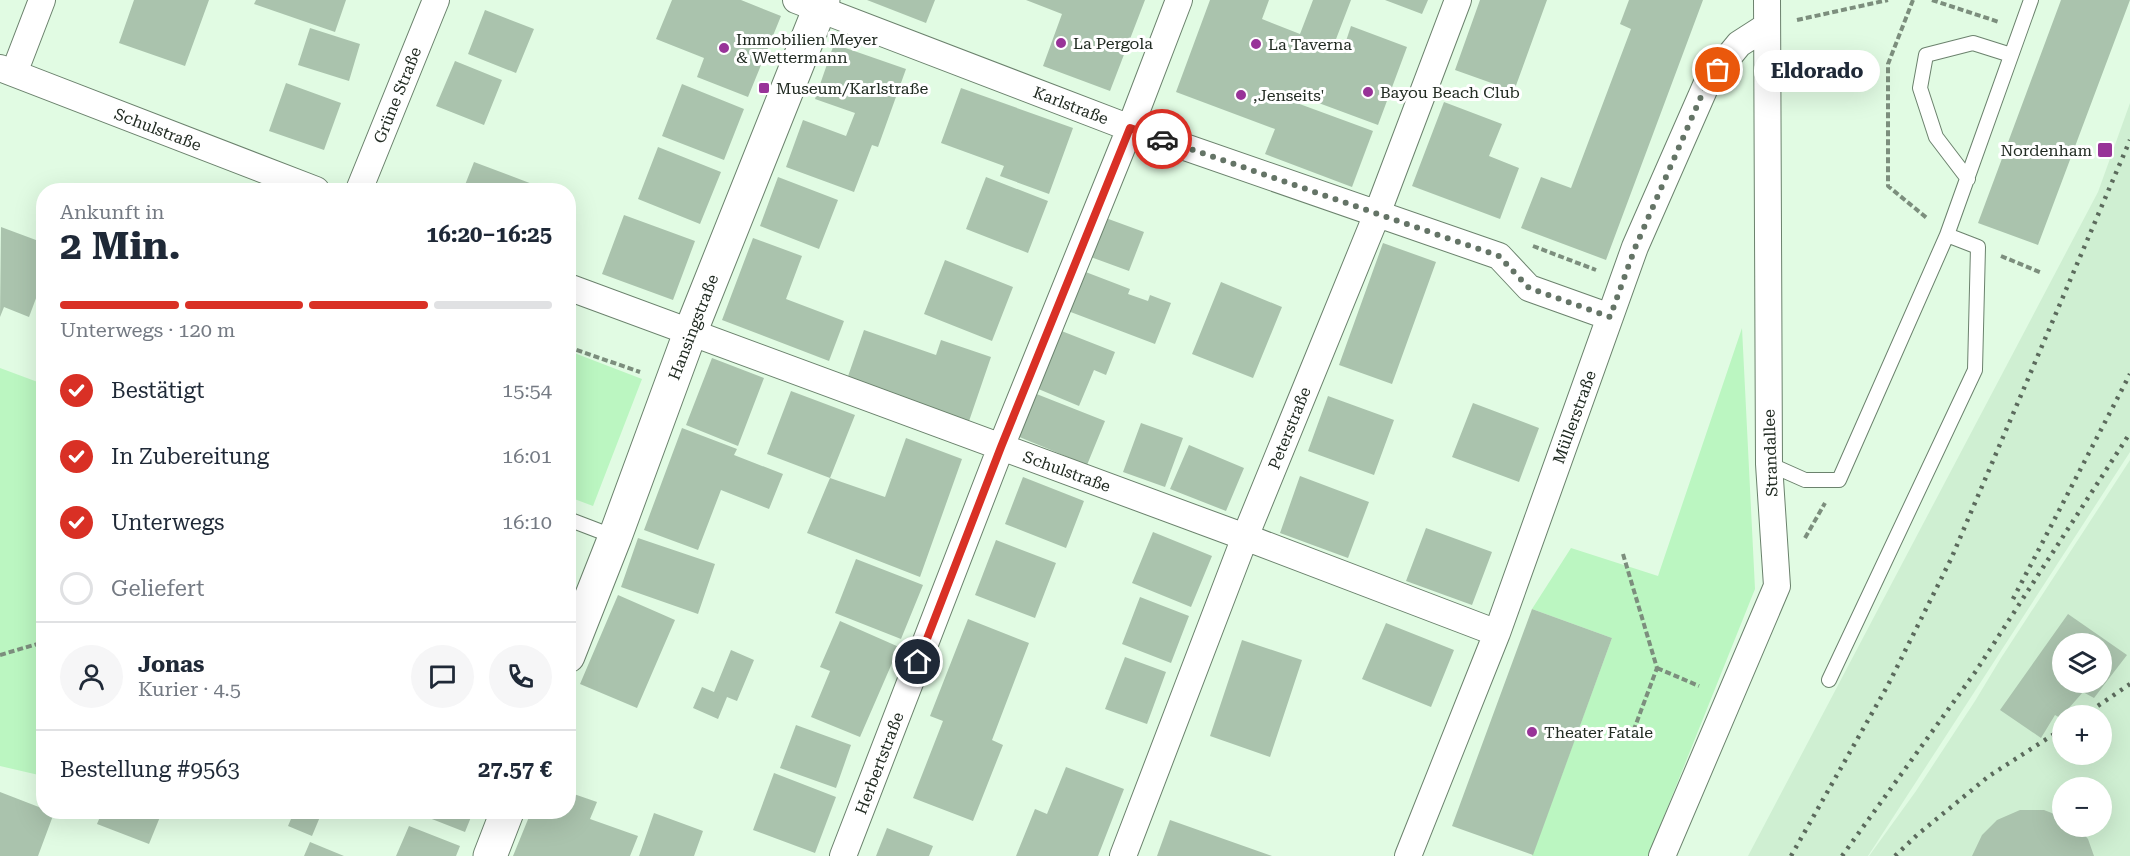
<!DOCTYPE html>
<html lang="de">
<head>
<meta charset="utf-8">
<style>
	body { margin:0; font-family:"Roboto Serif",serif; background:#f6f6f7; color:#1f2937; height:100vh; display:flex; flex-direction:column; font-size:22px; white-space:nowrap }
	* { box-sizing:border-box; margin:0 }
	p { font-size:20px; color:#747a83 }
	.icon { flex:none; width:33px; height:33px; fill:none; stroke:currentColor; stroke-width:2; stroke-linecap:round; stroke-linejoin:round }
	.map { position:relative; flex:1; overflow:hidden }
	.panel { position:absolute; left:36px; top:183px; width:540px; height:636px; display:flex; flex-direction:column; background:#fff; border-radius:24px; box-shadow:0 6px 24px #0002 }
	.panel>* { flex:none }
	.controls { position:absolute; left:2052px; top:633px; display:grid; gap:12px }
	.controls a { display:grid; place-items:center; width:60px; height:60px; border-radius:50%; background:#fff; box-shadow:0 6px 24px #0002; font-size:30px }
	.pin { position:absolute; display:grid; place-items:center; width:51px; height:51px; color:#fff; margin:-26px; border:3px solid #fff; border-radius:50%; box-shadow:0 2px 6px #0007 }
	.courier { position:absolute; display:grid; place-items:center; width:60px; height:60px; margin:-30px; border:4px solid #d93025; border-radius:50%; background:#fff; color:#222; box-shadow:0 2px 8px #0007 }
	.bubble { position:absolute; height:42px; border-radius:21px; background:#fff; box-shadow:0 6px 24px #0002; font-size:20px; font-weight:700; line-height:42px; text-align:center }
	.head em { font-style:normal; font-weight:700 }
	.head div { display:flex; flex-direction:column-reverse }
	.head { display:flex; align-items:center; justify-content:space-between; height:102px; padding:0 24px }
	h1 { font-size:39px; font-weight:700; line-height:45px }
	.bar { display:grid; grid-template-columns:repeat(4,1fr); gap:9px 6px; align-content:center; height:72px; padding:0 24px }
	.bar i { height:8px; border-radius:4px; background:#e0e1e3 }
	.bar .selected { background:#d93025 }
	.bar p { grid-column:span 4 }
	.line { display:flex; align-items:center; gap:15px; padding:0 24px; border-top:2px solid #e0e1e3 }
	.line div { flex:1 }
	.round { display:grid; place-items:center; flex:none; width:63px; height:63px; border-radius:32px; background:#f6f6f7 }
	ol { padding:0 24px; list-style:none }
	li { display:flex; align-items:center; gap:18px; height:66px }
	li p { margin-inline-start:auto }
	li .icon { padding:6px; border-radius:50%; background:#d93025; color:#fff; stroke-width:4 }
	li:last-child { color:#747a83 }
	li i { width:33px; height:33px; border:3px solid #e0e1e3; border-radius:50% }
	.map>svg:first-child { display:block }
</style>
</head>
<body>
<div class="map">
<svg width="2130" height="856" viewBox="0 0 2130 856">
	<rect width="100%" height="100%" fill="#e1fbe3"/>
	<path fill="#cfefd2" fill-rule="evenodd" d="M2130 103V452L1868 856H1748L2098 192Z
		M2130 460V856H1869L1916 791 1975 701 2001 658ZM2062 644H2102V682H2062ZM2062 716H2102V754H2062ZM2062 788H2102V826H2062Z"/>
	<path fill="#bbf6c1" d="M1742 328 1755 589 1648 856H1532L1612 638 1532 609 1571 548 1658 576Z
		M569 351 642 379 593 506 569 497Z
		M0 368 43 384V776L0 766Z"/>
	<path fill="#aac3ad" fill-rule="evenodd" d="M134 0H209L185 66 119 43Z
		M256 0H346L335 32 254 4Z
		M672 0H741L781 16 748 97 697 77 704 58 656 39Z
		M867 0H935L926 23Z
		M1026 0H1145L1110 91 1043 66 1062 14Z
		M1210 0H1269L1262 19 1300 34 1313 0H1351L1333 47 1343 50 1351 26 1407 47 1378 125 1289 92 1286 99 1373 131 1352 187 1265 154 1275 129 1176 92Z
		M1385 0H1428L1422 14Z
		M1480 0H1547L1514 91 1455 70Z
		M1629 0H1703L1606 260 1521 228 1541 177 1571 188 1631 29 1620 24Z
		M2061 0H2130L2038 245 1978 223Z
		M485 10 534 29 516 73 468 54Z
		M310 28 360 44 349 81 298 65Z
		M834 44 906 69 878 147 872 145 854 192 786 167 803 120 846 136 855 113 815 99Z
		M455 61 502 80 484 125 436 106Z
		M286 83 341 103 324 150 269 131Z
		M682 84 744 109 724 160 662 136Z
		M961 88 1073 128 1049 194 1000 176 1004 166 941 143Z
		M1444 102 1502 124 1489 156 1519 168 1500 219 1412 186Z
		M658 147 721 172 700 224 638 199Z
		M474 162 548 190H463Z
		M778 177 838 200 819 249 760 226Z
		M986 177 1048 201 1028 253 966 229Z
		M624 215 695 241 673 300 602 274Z
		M1103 217 1144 232 1129 271 1088 256Z
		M1 227 44 243V277L29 317 4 307 0 317Z
		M753 238 802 256 786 299 844 321 829 361 722 320Z
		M1383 243 1436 262 1392 384 1339 365Z
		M945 260 1013 287 992 341 924 314Z
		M1083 271 1130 289 1128 294 1148 301 1150 295 1171 303 1155 344 1068 311Z
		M1221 282 1282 307 1253 378 1192 354Z
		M864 330 936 355 941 340 991 357 967 427 845 385Z
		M1059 330 1115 352 1106 375 1094 370 1079 406 1036 388Z
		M712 358 764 378 738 446 686 425Z
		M791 391 855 415 830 478 767 454Z
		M1034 393 1105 421 1087 465 1017 436Z
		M1328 396 1394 420 1374 475 1308 451Z
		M1473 403 1539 428 1519 482 1452 457Z
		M1141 423 1183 438 1165 487 1123 472Z
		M682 428 737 449 734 455 783 474 769 509 721 490 698 550 644 530Z
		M906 438 962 459 920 577 807 533 830 478 885 497Z
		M1189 445 1244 468 1226 511 1170 489Z
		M1300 476 1369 502 1348 558 1280 533Z
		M1023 477 1084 501 1066 548 1005 524Z
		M1426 528 1492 552 1472 605 1406 581Z
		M1153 532 1212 556 1191 607 1132 583Z
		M638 538 715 564 698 614 621 587Z
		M996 540 1056 563 1035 618 975 595Z
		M856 559 923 585 901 639 835 613Z
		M618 595 675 620 637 708 580 684Z
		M1140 597 1189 616 1171 663 1122 644Z
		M1532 609 1612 638 1533 855 1452 826Z
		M2068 614 2127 655 2094 698 2083 692 2062 716V719L2055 715 2041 738 2000 710ZM2062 644H2102V682H2062Z
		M968 619 1029 643 992 740 1003 745 973 821 913 798 943 721 930 716Z
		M840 621 899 647 860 737 811 717 830 671 820 667Z
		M1386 623 1454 650 1431 707 1362 679Z
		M1242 640 1302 660 1270 757 1210 736Z
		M731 650 754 660 737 701 727 697 718 719 693 708 702 687 714 692Z
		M1125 657 1166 672 1147 724 1105 709Z
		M796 725 851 745 836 788 780 768Z
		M1066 767 1124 789 1098 856H1016L1035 809 1047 814Z
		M774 773 836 797 815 853 753 830Z
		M0 792 44 809V812L54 813 38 856H0Z
		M568 792 597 802 590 819 638 836 630 856H513L531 812H568Z
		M2020 810H2044L2062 817V826H2077L2088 839 2094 856H1972L1982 835 1997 820Z
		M102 812H162L149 844 97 824Z
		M294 812H322L312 836 288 826Z
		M414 812H473L465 832Z
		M654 813 703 831 694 856H639Z
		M1170 820 1272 856H1157Z
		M409 826 460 846 456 856H396Z
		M887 828 933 846 929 856H876Z
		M310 842 344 856H304Z"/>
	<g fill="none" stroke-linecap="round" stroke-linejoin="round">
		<g stroke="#6b826d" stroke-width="16">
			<path id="service" d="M1968 179 1936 137 1920 88 1926 55 1973 43 2011 55
				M1769 464 1805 480H1839L1947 235 2031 0
				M568 519 615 537
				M1829 680 1975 370 1978 247 1947 235"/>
		</g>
		<g stroke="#6b826d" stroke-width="28">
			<path id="minor" d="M796 0 1130 128 1499 256 1529 288 1610 317
				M0 68 316 190
				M14 73 42 0
				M359 190 436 0
				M568 287 1245 537 1497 633
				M843 856 1001 447 1130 128 1179 0
				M1123 856 1245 537 1377 214 1458 0
				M1408 856 1497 633 1635 247 1707 83 1739 44 1767 26
				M1662 856 1777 586 1769 464 1767 0"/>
		</g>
		<g stroke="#6b826d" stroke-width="35">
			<path id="tertiary" d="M568 656 615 537 690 333 823 0
				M490 856 507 812"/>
		</g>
		<path stroke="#7c8e7d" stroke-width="4" stroke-dasharray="6 3" stroke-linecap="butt" d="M1913 0 1888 64V186L1928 219
			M1932 0 1999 22
			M1797 20 1888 0
			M1533 246 1596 270
			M2001 256 2042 273
			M568 347 640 372
			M1805 538 1825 503
			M1623 554 1657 668 1633 732
			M0 655 44 642
			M1657 668 1699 686"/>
		<use href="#service" stroke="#fff" stroke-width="14"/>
		<use href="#minor" stroke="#fff" stroke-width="26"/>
		<use href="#tertiary" stroke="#fff" stroke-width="33"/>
		<path stroke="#5b6a5c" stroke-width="4.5" stroke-dasharray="3 6" stroke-linecap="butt" d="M2013 599 2130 374
			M2083 716 2130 684
			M1791 856 1888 685 1951 559 2130 140
			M1842 856 1976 671 2130 433
			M1895 856 1917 835 1989 776 2062 729"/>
	</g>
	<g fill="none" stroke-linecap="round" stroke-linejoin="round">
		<path stroke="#647466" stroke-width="6" stroke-dasharray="0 10.8" d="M1162 139 1499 256 1529 288 1610 317 1635 248 1707 83 1718 70"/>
		<path stroke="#d93025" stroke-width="8" d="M918 662 1001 447 1130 128 1162 139"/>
	</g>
	<g fill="#983398" stroke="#fff" stroke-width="2">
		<circle cx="1061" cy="43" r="6"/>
		<circle cx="1256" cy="44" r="6"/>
		<circle cx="724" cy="48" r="6"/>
		<rect x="758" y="82" width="12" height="12" rx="3"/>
		<circle cx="1368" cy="92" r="6"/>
		<circle cx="1241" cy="95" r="6"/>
		<rect x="2097" y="142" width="16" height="16" rx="3"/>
		<circle cx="1532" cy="732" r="6"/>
	</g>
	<g text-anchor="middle" stroke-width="6" stroke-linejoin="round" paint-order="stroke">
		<g font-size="16" fill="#212b22" stroke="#fff" text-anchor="start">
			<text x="736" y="45">Immobilien Meyer<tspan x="736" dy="18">&amp; Wettermann</tspan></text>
			<text x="1073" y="49">La Pergola</text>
			<text x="1268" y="50">La Taverna</text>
			<text x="776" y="94">Museum/Karlstraße</text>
			<text x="1380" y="98">Bayou Beach Club</text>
			<text x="1253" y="101">,Jenseits'</text>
			<text x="2092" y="156" text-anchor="end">Nordenham</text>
			<text x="1544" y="738">Theater Fatale</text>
		</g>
		<g font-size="16" fill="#212b22" stroke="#fff">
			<text transform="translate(397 95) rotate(-68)" y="6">Grüne Straße</text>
			<text transform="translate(1071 105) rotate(21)" y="6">Karlstraße</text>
			<text transform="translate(158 129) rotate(21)" y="6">Schulstraße</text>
			<text transform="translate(693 327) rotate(-69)" y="6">Hansingstraße</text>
			<text transform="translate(1574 417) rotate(-70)" y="6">Müllerstraße</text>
			<text transform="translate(1289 428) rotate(-68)" y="6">Peterstraße</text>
			<text transform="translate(1770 453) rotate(-92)" y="6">Strandallee</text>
			<text transform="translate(1067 471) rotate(20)" y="6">Schulstraße</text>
			<text transform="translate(879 763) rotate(-69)" y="6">Herbertstraße</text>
		</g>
	</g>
</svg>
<div class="controls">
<a><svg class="icon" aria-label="layers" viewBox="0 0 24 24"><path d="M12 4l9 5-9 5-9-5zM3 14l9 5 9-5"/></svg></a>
<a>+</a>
<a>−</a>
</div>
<div class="pin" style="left:1718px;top:70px;background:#ea580c"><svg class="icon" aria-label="bag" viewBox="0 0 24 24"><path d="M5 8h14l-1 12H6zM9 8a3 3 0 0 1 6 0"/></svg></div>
<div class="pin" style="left:918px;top:662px;background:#1f2937"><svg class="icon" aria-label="home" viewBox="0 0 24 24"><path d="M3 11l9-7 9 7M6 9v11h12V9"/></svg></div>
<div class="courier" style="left:1162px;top:139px"><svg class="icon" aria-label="car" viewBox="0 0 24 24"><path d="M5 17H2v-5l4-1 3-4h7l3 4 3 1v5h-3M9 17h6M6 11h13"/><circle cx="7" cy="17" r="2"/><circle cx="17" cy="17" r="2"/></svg></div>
<div class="bubble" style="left:1754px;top:50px;width:126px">Eldorado</div>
<section class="panel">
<div class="head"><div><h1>2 Min.</h1><p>Ankunft in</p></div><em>16:20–16:25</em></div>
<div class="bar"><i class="selected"></i><i class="selected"></i><i class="selected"></i><i></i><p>Unterwegs · 120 m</p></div>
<ol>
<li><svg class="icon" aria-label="check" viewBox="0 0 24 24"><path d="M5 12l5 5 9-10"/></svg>Bestätigt<p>15:54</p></li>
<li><svg class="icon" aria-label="check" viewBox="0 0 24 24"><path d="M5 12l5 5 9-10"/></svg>In Zubereitung<p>16:01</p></li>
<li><svg class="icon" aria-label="check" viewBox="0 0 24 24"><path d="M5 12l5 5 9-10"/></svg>Unterwegs<p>16:10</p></li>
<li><i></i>Geliefert</li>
</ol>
<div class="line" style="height:108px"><a class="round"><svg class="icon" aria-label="person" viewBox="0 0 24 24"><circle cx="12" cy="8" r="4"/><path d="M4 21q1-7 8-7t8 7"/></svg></a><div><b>Jonas</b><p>Kurier · 4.5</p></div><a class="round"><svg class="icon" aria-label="chat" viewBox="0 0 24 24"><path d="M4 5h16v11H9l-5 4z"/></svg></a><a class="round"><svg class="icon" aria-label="phone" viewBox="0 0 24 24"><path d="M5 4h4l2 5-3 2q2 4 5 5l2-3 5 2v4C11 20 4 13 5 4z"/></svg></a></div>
<div class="line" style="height:78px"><div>Bestellung #9563</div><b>27.57 €</b></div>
</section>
</div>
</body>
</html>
